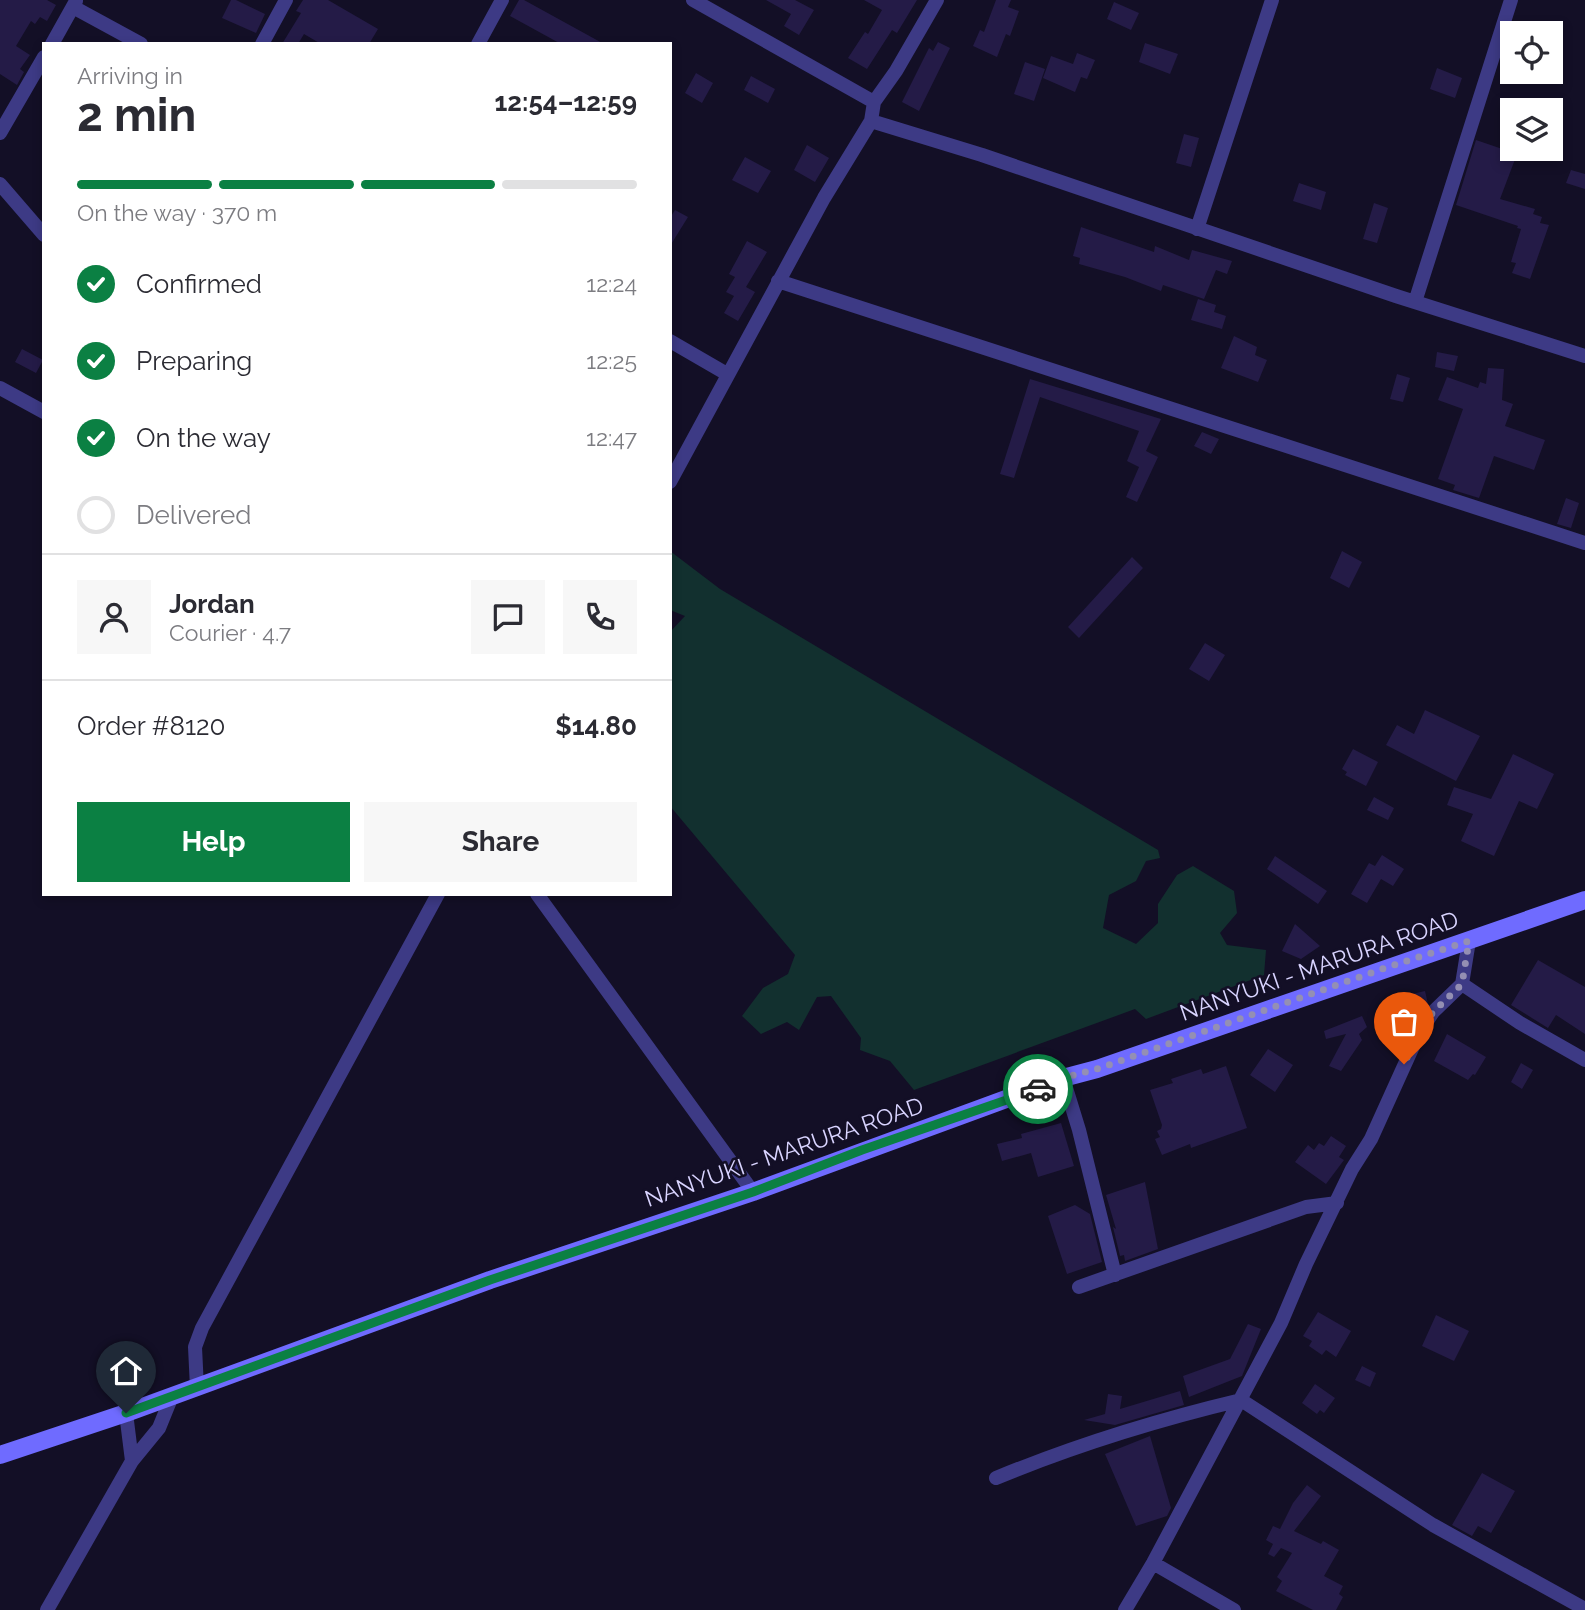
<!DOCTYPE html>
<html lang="en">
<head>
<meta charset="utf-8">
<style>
	body { margin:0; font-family:Raleway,sans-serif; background:#f7f7f7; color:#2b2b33; height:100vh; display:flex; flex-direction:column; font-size:26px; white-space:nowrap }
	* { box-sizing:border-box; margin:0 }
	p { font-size:23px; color:#7c7c81 }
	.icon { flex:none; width:38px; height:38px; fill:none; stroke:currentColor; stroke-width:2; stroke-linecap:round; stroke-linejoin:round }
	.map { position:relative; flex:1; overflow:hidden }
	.details { position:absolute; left:42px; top:42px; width:630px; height:854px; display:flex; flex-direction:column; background:#fff; border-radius:0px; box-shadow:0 4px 10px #0003 }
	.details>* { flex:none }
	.controls { position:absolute; left:1500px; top:21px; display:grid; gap:14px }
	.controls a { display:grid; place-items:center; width:63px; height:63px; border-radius:0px; background:#fff; box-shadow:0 4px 10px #0003; font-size:35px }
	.pin { position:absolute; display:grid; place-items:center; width:60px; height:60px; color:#fff; margin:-72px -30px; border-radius:50% 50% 50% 0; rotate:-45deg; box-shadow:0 0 7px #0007 }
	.pin .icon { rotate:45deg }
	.courier { position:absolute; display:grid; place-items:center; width:70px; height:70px; margin:-35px; border:5px solid #0b8043; border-radius:50%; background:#fff; color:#222; box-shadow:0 2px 9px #0007 }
	.head em { font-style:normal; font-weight:700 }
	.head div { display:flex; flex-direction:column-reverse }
	.head { display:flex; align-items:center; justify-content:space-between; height:119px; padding:0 35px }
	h1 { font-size:46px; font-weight:700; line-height:52px }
	.bar { display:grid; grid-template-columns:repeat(4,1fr); gap:10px 7px; align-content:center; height:84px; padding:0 35px }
	.bar i { height:9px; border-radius:5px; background:#e1e1e2 }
	.bar .selected { background:#0b8043 }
	.bar p { grid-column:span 4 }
	.line { display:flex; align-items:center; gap:18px; padding:0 35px; border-top:2px solid #e1e1e2 }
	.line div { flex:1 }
	.round { display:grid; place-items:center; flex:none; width:74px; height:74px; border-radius:0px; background:#f7f7f7 }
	ol { padding:0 35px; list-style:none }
	li { display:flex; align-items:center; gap:21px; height:77px }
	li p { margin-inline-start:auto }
	li .icon { padding:7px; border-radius:50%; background:#0b8043; color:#fff; stroke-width:4 }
	li:last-child { color:#7c7c81 }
	li i { width:38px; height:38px; border:4px solid #e1e1e2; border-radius:50% }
	.primary-button { display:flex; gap:14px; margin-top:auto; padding:14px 35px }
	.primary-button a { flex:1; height:80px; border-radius:0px; background:#0b8043; color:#fff; font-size:28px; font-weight:700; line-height:80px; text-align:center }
	.primary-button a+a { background:#f7f7f7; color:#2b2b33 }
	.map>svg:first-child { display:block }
</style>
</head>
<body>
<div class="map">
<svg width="1585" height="1610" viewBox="0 0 1585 1610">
	<rect width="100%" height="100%" fill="#130f26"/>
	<path fill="#12302f" d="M670 551 720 589 1158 850 1160 858 1146 861 1136 881 1109 895 1103 928 1136 944 1158 923V904L1177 875 1193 866 1234 891 1237 913 1220 933 1227 945 1266 950 1264 975 1146 1019 1135 1009 914 1090 890 1061 860 1050 861 1038 831 996 817 997 799 1030 787 1022 761 1034 742 1016 763 988 788 974 795 955 670 806V632L685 616 670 610Z"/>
	<path fill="#241b47" d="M0 0H47L56 5 47 21 40 17 35 24 31 21 16 46 30 55 20 69 24 72 17 85 0 74Z
		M231 0H236L265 14 256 33 222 18Z
		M303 0H328L378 29 369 44H321L304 34 298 44H282L301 13 296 11Z
		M519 0H524L604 44H561L510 16Z
		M766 0H795L814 10 799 35 784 26 791 14Z
		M864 0H917L897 33 892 30 867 69 848 58 865 32 868 34 882 10Z
		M996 0H1011L1008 7 1019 11 1010 36 1006 34 997 57 973 46 980 30 984 32Z
		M1114 2 1139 13 1131 30 1107 19Z
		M938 42 950 48 919 111 902 102 929 48 933 51Z
		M1145 43 1178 54 1170 74 1139 62Z
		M1077 53 1095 60 1087 79 1081 77 1075 92 1043 78 1051 56 1073 64Z
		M1025 62 1045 69 1034 101 1014 94Z
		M1437 68 1462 78 1455 98 1430 89Z
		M696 73 713 83 702 103 685 93Z
		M751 76 775 89 768 103 744 90Z
		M1184 134 1199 138 1191 167 1176 163Z
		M1476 140 1517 154 1500 199 1535 209 1533 214 1542 217 1540 223 1549 225 1530 279 1512 273 1516 263 1511 262 1521 229 1517 228 1518 226 1456 205Z
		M807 145 829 158 815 182 794 170Z
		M745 157 771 171 758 193 732 180Z
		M1571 170 1585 174V189L1566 183Z
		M1299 183 1326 192 1321 210 1293 201Z
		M1374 203 1388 208 1377 243 1363 239Z
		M675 210 688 217 670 246V218Z
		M1081 227 1154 252 1155 246 1189 260 1192 250 1232 261 1227 274 1216 270 1204 299 1163 285 1161 291 1125 277 1079 264 1080 258 1073 256Z
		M747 241 767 252 746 287 755 292 738 321 724 313 734 296 726 292 735 277 729 274Z
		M1198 299 1216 305 1214 312 1226 316 1222 329 1191 320Z
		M1234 336 1257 347 1255 355 1267 360 1258 382 1221 368Z
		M22 349 43 360 36 373 15 362Z
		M1437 352 1458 356 1454 371 1435 367Z
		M1488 368 1504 369 1502 400 1513 404 1505 426 1545 440 1534 470 1494 456 1479 498 1453 490 1455 485 1438 479 1463 409 1438 400 1447 377 1478 388 1480 382 1486 384Z
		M1397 374 1410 378 1403 402 1390 399Z
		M1030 379 1161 419 1146 451 1158 457 1137 502 1126 497 1139 467 1127 461 1139 431 1040 397 1014 478 1000 474Z
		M1202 432 1219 439 1211 454 1194 446Z
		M1566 498 1579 503 1571 528 1557 524Z
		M1342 551 1362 562 1349 588 1330 578Z
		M1132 557 1143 568 1079 638 1068 627Z
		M1205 643 1225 655 1209 681 1189 669Z
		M1425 710 1480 736 1456 781 1386 745 1397 725 1414 734Z
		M1353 749 1378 762 1366 786 1345 775 1347 772 1342 769Z
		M1513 754 1554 774 1537 809 1519 801 1494 856 1461 841 1473 814 1447 805 1454 787 1491 799Z
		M1374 797 1394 808 1388 820 1367 810Z
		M1382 855 1404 869 1393 886 1381 879 1367 903 1351 894 1369 863 1375 866Z
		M1275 856 1327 891 1318 904 1267 869Z
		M1295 924 1320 946 1301 959 1282 951Z
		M1538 960 1585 987V1034L1556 1015 1548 1028 1511 1005Z
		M1425 991 1428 1004 1421 1013 1400 1018 1395 998Z
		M1362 1016 1367 1027 1359 1034 1362 1040 1341 1071 1329 1066 1346 1034 1326 1039 1324 1031Z
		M1447 1034 1486 1057 1475 1075 1473 1074 1468 1080 1434 1061Z
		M1268 1049 1293 1065 1275 1092 1250 1075Z
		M1521 1063 1533 1070 1522 1089 1511 1082Z
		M1226 1066 1247 1128 1191 1148 1190 1144 1162 1155 1155 1139 1160 1137 1157 1131 1161 1129 1162 1125 1150 1090 1173 1083 1171 1079 1201 1069 1203 1074Z
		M1061 1123 1074 1166 1038 1177 1031 1153 1002 1161 997 1144 1022 1138 1021 1134Z
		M1331 1136 1346 1146 1339 1157 1344 1160 1326 1184 1295 1162 1308 1145 1314 1150 1319 1143 1324 1146Z
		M1145 1182 1158 1249 1125 1261 1124 1255 1120 1256 1113 1227 1116 1229 1106 1195Z
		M1075 1205 1090 1214 1102 1262 1067 1274 1048 1216Z
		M1318 1312 1351 1331 1336 1357 1326 1350 1322 1355 1309 1346 1312 1341 1303 1336Z
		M1436 1315 1469 1331 1454 1361 1422 1346Z
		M1248 1324 1261 1329 1242 1376 1189 1397 1183 1376 1230 1359Z
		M1362 1366 1376 1373 1370 1387 1355 1380Z
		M1315 1384 1335 1398 1324 1413 1320 1410 1317 1414 1302 1403Z
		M1180 1391 1184 1405 1115 1425 1084 1420 1105 1414 1108 1394 1122 1396 1120 1409Z
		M1150 1436 1171 1508 1167 1516 1136 1526 1105 1454Z
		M1482 1473 1515 1491 1491 1533 1478 1526 1472 1536 1452 1525Z
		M1307 1485 1321 1496 1294 1531 1321 1544 1323 1541 1339 1550 1324 1576 1343 1586 1339 1594 1343 1597 1336 1610H1313L1276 1591 1282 1581 1277 1577 1292 1553 1281 1548 1274 1557 1268 1554 1273 1544 1266 1540 1273 1526 1280 1529 1293 1503Z"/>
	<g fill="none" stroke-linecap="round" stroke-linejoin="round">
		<path stroke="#3d3a85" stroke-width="14" d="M693 0 874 102
			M73 7 141 44
			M52 44 76 1
			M262 44 286 0
			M478 44 502 0
			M871 121 982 155 1396 296 1585 356
			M0 133 44 57
			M0 184 44 235
			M1197 229 1272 0
			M778 281 1585 543
			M1415 302 1511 0
			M670 341 727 374
			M0 388 44 412
			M670 482 824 198 871 121 874 102 896 71 937 0
			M537 894 753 1192
			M1462 984 1520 1023 1585 1060
			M1063 1078 1079 1130 1115 1275
			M1079 1287 1306 1207 1337 1203
			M197 1388 195 1347 202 1328 438 894
			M126 1413 132 1461
			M996 1478C1076 1445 1157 1420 1241 1400L1433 1525 1585 1609
			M1153 1563 1234 1610
			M47 1610 132 1461 159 1428 172 1396
			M1125 1610 1153 1563 1281 1323 1306 1264 1352 1169 1371 1139 1419 1033 1433 1012 1462 984 1469 941"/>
		<path stroke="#6f6bff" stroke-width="18" d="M0 1455 126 1413 490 1280 753 1192 1063 1078 1097 1069 1585 900"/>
	</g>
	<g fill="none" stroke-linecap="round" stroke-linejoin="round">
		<path stroke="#948fb3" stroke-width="7" stroke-dasharray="0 12.6" d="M1038 1089 1063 1078 1097 1069 1388 967 1469 941 1462 984 1433 1012 1419 1032 1404 1064"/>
		<path stroke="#0b8043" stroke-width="9" d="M126 1413 490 1280 753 1192 862 1150 1038 1089"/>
	</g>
	<g text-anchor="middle" stroke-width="5" stroke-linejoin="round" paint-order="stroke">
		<g font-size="23" fill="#d9d4ff" stroke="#130f26">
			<text transform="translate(1319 966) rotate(-19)" y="8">NANYUKI - MARURA ROAD</text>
			<text transform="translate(784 1152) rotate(-19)" y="8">NANYUKI - MARURA ROAD</text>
		</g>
	</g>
</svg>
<div class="controls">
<a><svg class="icon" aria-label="locate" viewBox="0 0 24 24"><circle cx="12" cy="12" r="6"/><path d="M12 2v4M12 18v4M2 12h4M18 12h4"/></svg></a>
<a><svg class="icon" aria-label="layers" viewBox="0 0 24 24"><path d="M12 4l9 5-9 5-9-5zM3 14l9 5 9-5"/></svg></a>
</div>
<div class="pin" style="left:1404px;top:1064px;background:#ea580c"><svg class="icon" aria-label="bag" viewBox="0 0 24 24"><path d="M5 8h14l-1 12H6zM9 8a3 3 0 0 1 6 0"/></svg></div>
<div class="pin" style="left:126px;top:1413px;background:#1f2937"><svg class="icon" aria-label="home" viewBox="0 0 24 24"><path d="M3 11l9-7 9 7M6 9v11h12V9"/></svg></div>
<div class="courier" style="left:1038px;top:1089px"><svg class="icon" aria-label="car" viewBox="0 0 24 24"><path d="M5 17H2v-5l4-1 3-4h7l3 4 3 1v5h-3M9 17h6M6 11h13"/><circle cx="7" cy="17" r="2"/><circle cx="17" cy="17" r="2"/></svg></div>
<section class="details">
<div class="head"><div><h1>2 min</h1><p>Arriving in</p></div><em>12:54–12:59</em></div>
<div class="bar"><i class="selected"></i><i class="selected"></i><i class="selected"></i><i></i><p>On the way · 370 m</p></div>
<ol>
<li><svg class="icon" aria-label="check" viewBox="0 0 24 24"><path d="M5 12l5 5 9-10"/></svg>Confirmed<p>12:24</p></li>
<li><svg class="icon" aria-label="check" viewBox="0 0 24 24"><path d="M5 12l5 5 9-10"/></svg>Preparing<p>12:25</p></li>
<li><svg class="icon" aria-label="check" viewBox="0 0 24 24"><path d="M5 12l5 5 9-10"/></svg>On the way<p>12:47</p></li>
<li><i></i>Delivered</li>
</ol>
<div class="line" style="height:126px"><a class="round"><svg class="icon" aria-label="person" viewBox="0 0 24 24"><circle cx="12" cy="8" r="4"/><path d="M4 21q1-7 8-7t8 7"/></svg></a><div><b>Jordan</b><p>Courier · 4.7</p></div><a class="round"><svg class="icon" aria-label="chat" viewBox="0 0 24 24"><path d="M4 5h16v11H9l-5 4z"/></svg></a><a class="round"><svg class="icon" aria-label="phone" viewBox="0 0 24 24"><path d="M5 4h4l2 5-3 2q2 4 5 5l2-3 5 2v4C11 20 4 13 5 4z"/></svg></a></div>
<div class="line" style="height:91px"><div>Order #8120</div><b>$14.80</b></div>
<div class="primary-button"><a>Help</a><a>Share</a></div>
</section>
</div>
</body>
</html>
